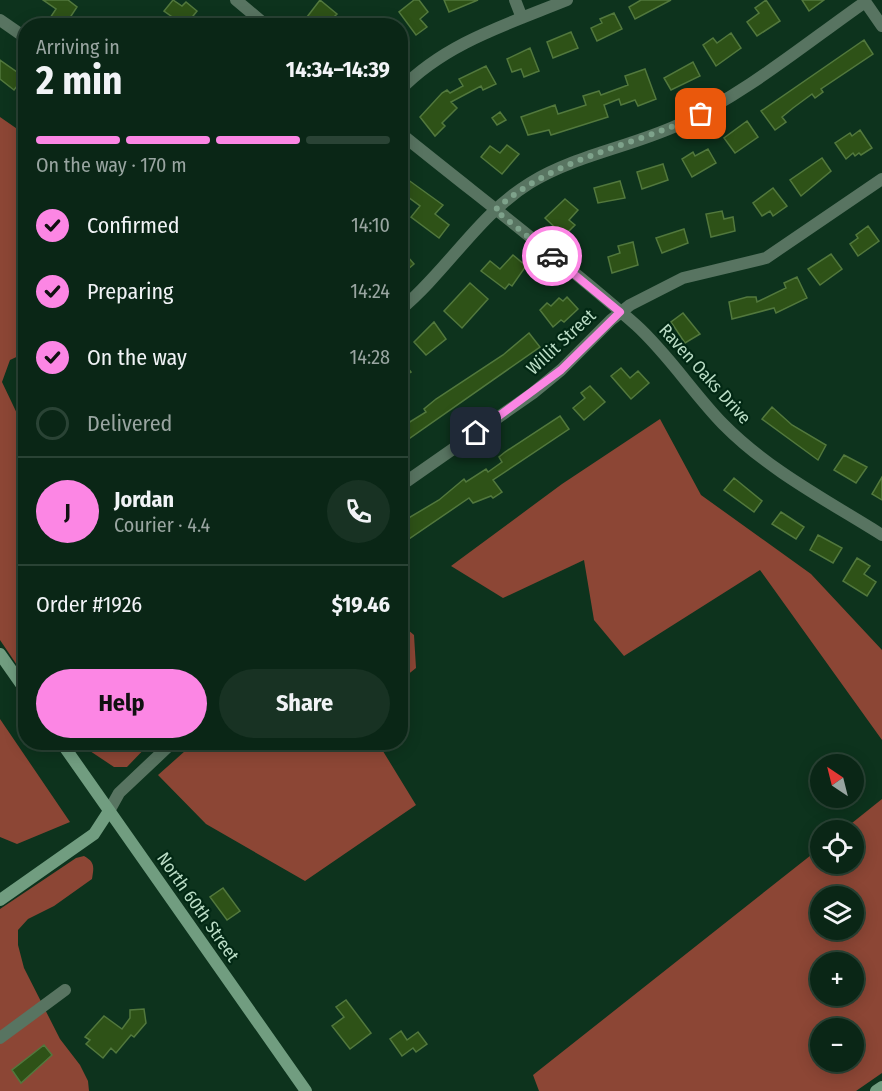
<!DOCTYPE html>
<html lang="en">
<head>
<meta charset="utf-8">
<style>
	body { margin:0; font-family:"Fira Sans Condensed",sans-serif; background:#183223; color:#f1f3f6; height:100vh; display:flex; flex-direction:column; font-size:22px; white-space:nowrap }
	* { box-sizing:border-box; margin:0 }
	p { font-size:20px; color:#99a5a1 }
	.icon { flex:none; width:33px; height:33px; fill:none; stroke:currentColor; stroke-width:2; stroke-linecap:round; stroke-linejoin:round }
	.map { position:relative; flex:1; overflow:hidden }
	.sheet { position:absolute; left:18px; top:18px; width:390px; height:732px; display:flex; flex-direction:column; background:#0a2616; border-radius:24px; box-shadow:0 3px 15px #0003,0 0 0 2px #2a4335 }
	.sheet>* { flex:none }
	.needle { width:39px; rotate:325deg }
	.controls { position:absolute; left:810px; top:754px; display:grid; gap:12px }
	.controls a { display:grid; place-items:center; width:54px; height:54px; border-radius:50%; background:#0a2616; box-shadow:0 3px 15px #0003,0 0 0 2px #2a4335; font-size:30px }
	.pin { position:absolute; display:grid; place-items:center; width:51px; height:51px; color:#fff; margin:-26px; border-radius:12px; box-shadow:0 3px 9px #0006 }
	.courier { position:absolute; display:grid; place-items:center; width:60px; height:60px; margin:-30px; border:4px solid #fc86e4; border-radius:50%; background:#fff; color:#222; box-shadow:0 2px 8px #0007 }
	.overview em { font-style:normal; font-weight:700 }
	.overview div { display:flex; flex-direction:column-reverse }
	.overview { display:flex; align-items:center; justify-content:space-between; height:102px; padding:0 18px }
	h1 { font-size:39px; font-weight:700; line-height:45px }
	.bar { display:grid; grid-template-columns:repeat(4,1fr); gap:9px 6px; align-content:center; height:72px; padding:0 18px }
	.bar i { height:8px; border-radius:4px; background:#2a4335 }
	.bar .selected { background:#fc86e4 }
	.bar p { grid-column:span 4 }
	.line { display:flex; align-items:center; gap:15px; padding:0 18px; border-top:2px solid #2a4335 }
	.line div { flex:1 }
	.round { display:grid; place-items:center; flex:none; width:63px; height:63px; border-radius:32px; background:#183223 }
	ol { padding:0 18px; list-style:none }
	li { display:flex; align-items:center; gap:18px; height:66px }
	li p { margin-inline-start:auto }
	li .icon { padding:6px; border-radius:50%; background:#fc86e4; color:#111; stroke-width:4 }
	li:last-child { color:#99a5a1 }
	li i { width:33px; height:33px; border:3px solid #2a4335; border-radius:50% }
	.cta { display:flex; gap:12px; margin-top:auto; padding:12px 18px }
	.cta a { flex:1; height:69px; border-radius:36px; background:#fc86e4; color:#111; font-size:24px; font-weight:700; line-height:69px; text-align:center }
	.cta a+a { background:#183223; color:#f1f3f6 }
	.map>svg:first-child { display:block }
</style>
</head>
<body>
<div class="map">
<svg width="882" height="1091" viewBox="0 0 882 1091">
	<rect width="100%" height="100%" fill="#0d331d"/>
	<path fill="#8c4635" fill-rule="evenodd" d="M0 117 26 135 25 353 10 360 2 382 22 424 25 427V677L0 640Z
		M660 419 701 495 811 574 882 650V740L760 570 624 656 594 620 584 560 503 598 451 566 562 484Z
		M401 624 414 635 416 668 401 680Z
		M0 719 70 822 17 844 0 837Z
		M78 743H150L127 767H114Z
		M194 743H378L416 805 305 881 206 824 158 775Z
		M882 799V1073L856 1091H539L533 1075 820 848V864H854V831H842ZM820 897H854V930H820ZM820 963H854V996H820ZM820 1029H854V1062H820Z
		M84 856C95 862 94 867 92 879L54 906 28 919 18 930V945L24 968 60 1039 80 1065 88 1081 89 1091H0V909L76 858Z"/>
	<path fill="#2e5217" stroke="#52783d" stroke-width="1.5" d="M43 0H68L77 7 71 16 85 26H61L50 18 56 9Z
		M173 0 182 6 186 2 197 11 185 26 164 11Z
		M320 0 337 14 335 16 347 26H317L307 17Z
		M414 0H419L428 12 420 19 427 27 416 35 399 12Z
		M444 0H478L449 12Z
		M641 0H671L635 19 629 7Z
		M766 0 780 21 757 36 747 22 759 13 755 8Z
		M802 0H824L809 11Z
		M614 13 622 29 597 41 591 28 602 23 600 19Z
		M571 32 578 48 553 58 547 42Z
		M731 33 741 48 716 66 703 45 713 38 717 43Z
		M864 40 873 54 821 89 823 92 815 98 812 94 793 108 782 117 786 122 775 130 761 111Z
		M530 48 539 71 524 77 521 69 512 72 507 59Z
		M0 60 24 77 14 90 0 79Z
		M693 62 700 76 671 90 664 78Z
		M486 66 496 84 483 90 481 86 451 102 457 108 442 123 445 126 435 136 420 117 442 93 447 90 450 93 463 86 459 79Z
		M645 69 656 99 638 106 635 100 621 105 619 99 604 105 608 117 551 135 549 130 528 135 521 117 555 105 558 114 586 105 583 96 599 91 601 95 628 85 625 76Z
		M500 112 506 120 497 125 492 118Z
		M747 121 758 137 735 153 724 138Z
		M860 130 872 148 861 155 859 153 855 156 853 153 846 159 835 143 850 133 852 136Z
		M507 145 519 154 502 174 481 157 490 146 500 153Z
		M708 149 716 163 692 177 682 159 693 152 695 156Z
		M822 158 831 171 801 196 790 180Z
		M663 164 668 180 642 189 637 172Z
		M400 174 443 205 435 214 449 225 439 238 411 217 420 206 400 191Z
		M620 181 625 198 598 203 594 188Z
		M773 188 787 206 773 216 770 211 762 216 753 203Z
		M565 199 578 210 569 220 575 225 564 236 545 218Z
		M722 211 724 219 733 217 735 231 711 237 706 214Z
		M868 226 879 241 858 256 850 244 858 238 856 235Z
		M684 229 688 243 662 253 656 238Z
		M633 242 638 265 612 273 608 257 620 253 618 246Z
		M400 248 414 264 400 276Z
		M831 254 842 269 820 285 808 269Z
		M513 255 526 266 512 286 509 284 505 289 481 271 490 261 500 269Z
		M797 277 807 298 776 313 774 308 732 319 729 302 747 297H756L757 302 786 288 784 283Z
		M470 283 488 299 462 328 444 311Z
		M567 297 578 309 564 322 561 320 553 327 540 310 547 303 551 306 559 298 563 301Z
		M683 313 700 334 685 343 671 322Z
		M434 322 446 339 426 355 414 342Z
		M529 333 540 347 400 445V428L426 412 424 409 436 399 503 355Z
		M400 358 411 372 400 379Z
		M621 368 630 378 638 371 649 383 631 399 611 376Z
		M590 386 605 402 584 420 573 408 585 398 581 393Z
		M772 407 792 425 826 445 818 460 762 419Z
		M560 416 569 429 493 480 502 492 493 498 491 496 473 503 469 498 400 545V523L439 500 464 479 466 482 486 469 488 472 502 462 499 457 505 452Z
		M844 455 867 467 856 483 834 470Z
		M882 477V500L872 494Z
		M734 478 762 501 754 512 724 490Z
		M781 512 804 527 796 539 772 524Z
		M818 535 842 548 833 563 810 550Z
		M857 558 870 566 864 574 876 582 867 596 843 581Z
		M223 888 240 911 227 920 210 897Z
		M346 1000 371 1033 350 1049 332 1026 344 1017 336 1007Z
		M144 1009 146 1023 134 1037 131 1035 116 1053 111 1048 103 1058 86 1044 90 1040 85 1037 104 1016 122 1029 130 1018V1010Z
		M401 1031 407 1040 418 1032 427 1044 416 1052 413 1048 402 1056 390 1039Z
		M44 1045 52 1055 21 1083 12 1070Z"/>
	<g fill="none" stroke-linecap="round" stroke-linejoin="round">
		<path stroke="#587461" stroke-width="12" d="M236 0 267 26
			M515 0 522 18
			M864 0 882 26
			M0 20 26 38
			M400 90C445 43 508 24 567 0
			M400 133C479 197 560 258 636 325 669 355 692 392 723 424 768 470 828 501 882 535
			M400 310C447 271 478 215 530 183 576 155 630 147 678 125 745 94 805 44 865 2
			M400 486 533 393 561 370 611 320 630 305 683 278 766 258 882 179
			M109 811 119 793 173 742
			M0 1038 65 990"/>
		<path stroke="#719d80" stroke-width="12" d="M0 654 26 691
			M61 742 306 1091
			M0 900 94 834 109 811
			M876 1091 882 1087"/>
	</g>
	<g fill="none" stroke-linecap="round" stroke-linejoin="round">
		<path stroke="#7ea28b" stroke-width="6" stroke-dasharray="0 10.8" d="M552 256 495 210C556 156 630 148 701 114"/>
		<path stroke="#fc86e4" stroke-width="8" d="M476 433 561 370 620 312 552 256"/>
	</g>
	<g text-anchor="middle" stroke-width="4.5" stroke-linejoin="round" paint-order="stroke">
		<g font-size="18" fill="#bbddc6" stroke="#022814">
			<text transform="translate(561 342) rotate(-43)" y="6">Willit Street</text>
			<text transform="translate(705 374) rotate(48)" y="6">Raven Oaks Drive</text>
			<text transform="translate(198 907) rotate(55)" y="6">North 60th Street</text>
		</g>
	</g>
</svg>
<div class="controls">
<a><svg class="needle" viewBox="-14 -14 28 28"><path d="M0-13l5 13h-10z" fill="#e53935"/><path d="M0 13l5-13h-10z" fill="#99a5a1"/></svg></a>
<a><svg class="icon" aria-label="locate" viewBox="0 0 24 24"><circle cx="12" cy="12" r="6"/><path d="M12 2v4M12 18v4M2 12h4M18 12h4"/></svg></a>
<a><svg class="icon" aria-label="layers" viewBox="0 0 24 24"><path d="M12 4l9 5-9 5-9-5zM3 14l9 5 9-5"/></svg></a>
<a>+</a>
<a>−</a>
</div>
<div class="pin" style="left:701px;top:114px;background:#ea580c"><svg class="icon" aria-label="bag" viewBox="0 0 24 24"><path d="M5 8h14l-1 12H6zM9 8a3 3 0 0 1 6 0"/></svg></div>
<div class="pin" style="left:476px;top:433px;background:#1f2937"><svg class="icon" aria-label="home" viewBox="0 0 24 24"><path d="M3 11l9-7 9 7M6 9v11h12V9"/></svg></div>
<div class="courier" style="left:552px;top:256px"><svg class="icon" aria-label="car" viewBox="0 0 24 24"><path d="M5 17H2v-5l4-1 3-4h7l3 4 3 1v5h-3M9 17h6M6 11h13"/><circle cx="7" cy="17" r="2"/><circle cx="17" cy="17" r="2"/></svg></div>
<section class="sheet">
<div class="overview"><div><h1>2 min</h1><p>Arriving in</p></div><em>14:34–14:39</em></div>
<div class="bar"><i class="selected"></i><i class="selected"></i><i class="selected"></i><i></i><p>On the way · 170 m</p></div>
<ol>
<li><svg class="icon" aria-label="check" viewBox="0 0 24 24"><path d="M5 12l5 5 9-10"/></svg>Confirmed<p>14:10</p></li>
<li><svg class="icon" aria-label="check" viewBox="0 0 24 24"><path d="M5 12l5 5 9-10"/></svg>Preparing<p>14:24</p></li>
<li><svg class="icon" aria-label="check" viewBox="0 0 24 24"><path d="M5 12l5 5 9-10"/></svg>On the way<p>14:28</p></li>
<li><i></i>Delivered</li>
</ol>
<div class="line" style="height:108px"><b class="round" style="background:#fc86e4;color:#111">J</b><div><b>Jordan</b><p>Courier · 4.4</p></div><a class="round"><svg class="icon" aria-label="phone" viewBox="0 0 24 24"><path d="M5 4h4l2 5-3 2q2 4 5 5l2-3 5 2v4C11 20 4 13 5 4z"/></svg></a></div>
<div class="line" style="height:78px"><div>Order #1926</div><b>$19.46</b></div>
<div class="cta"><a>Help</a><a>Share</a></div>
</section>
</div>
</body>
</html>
